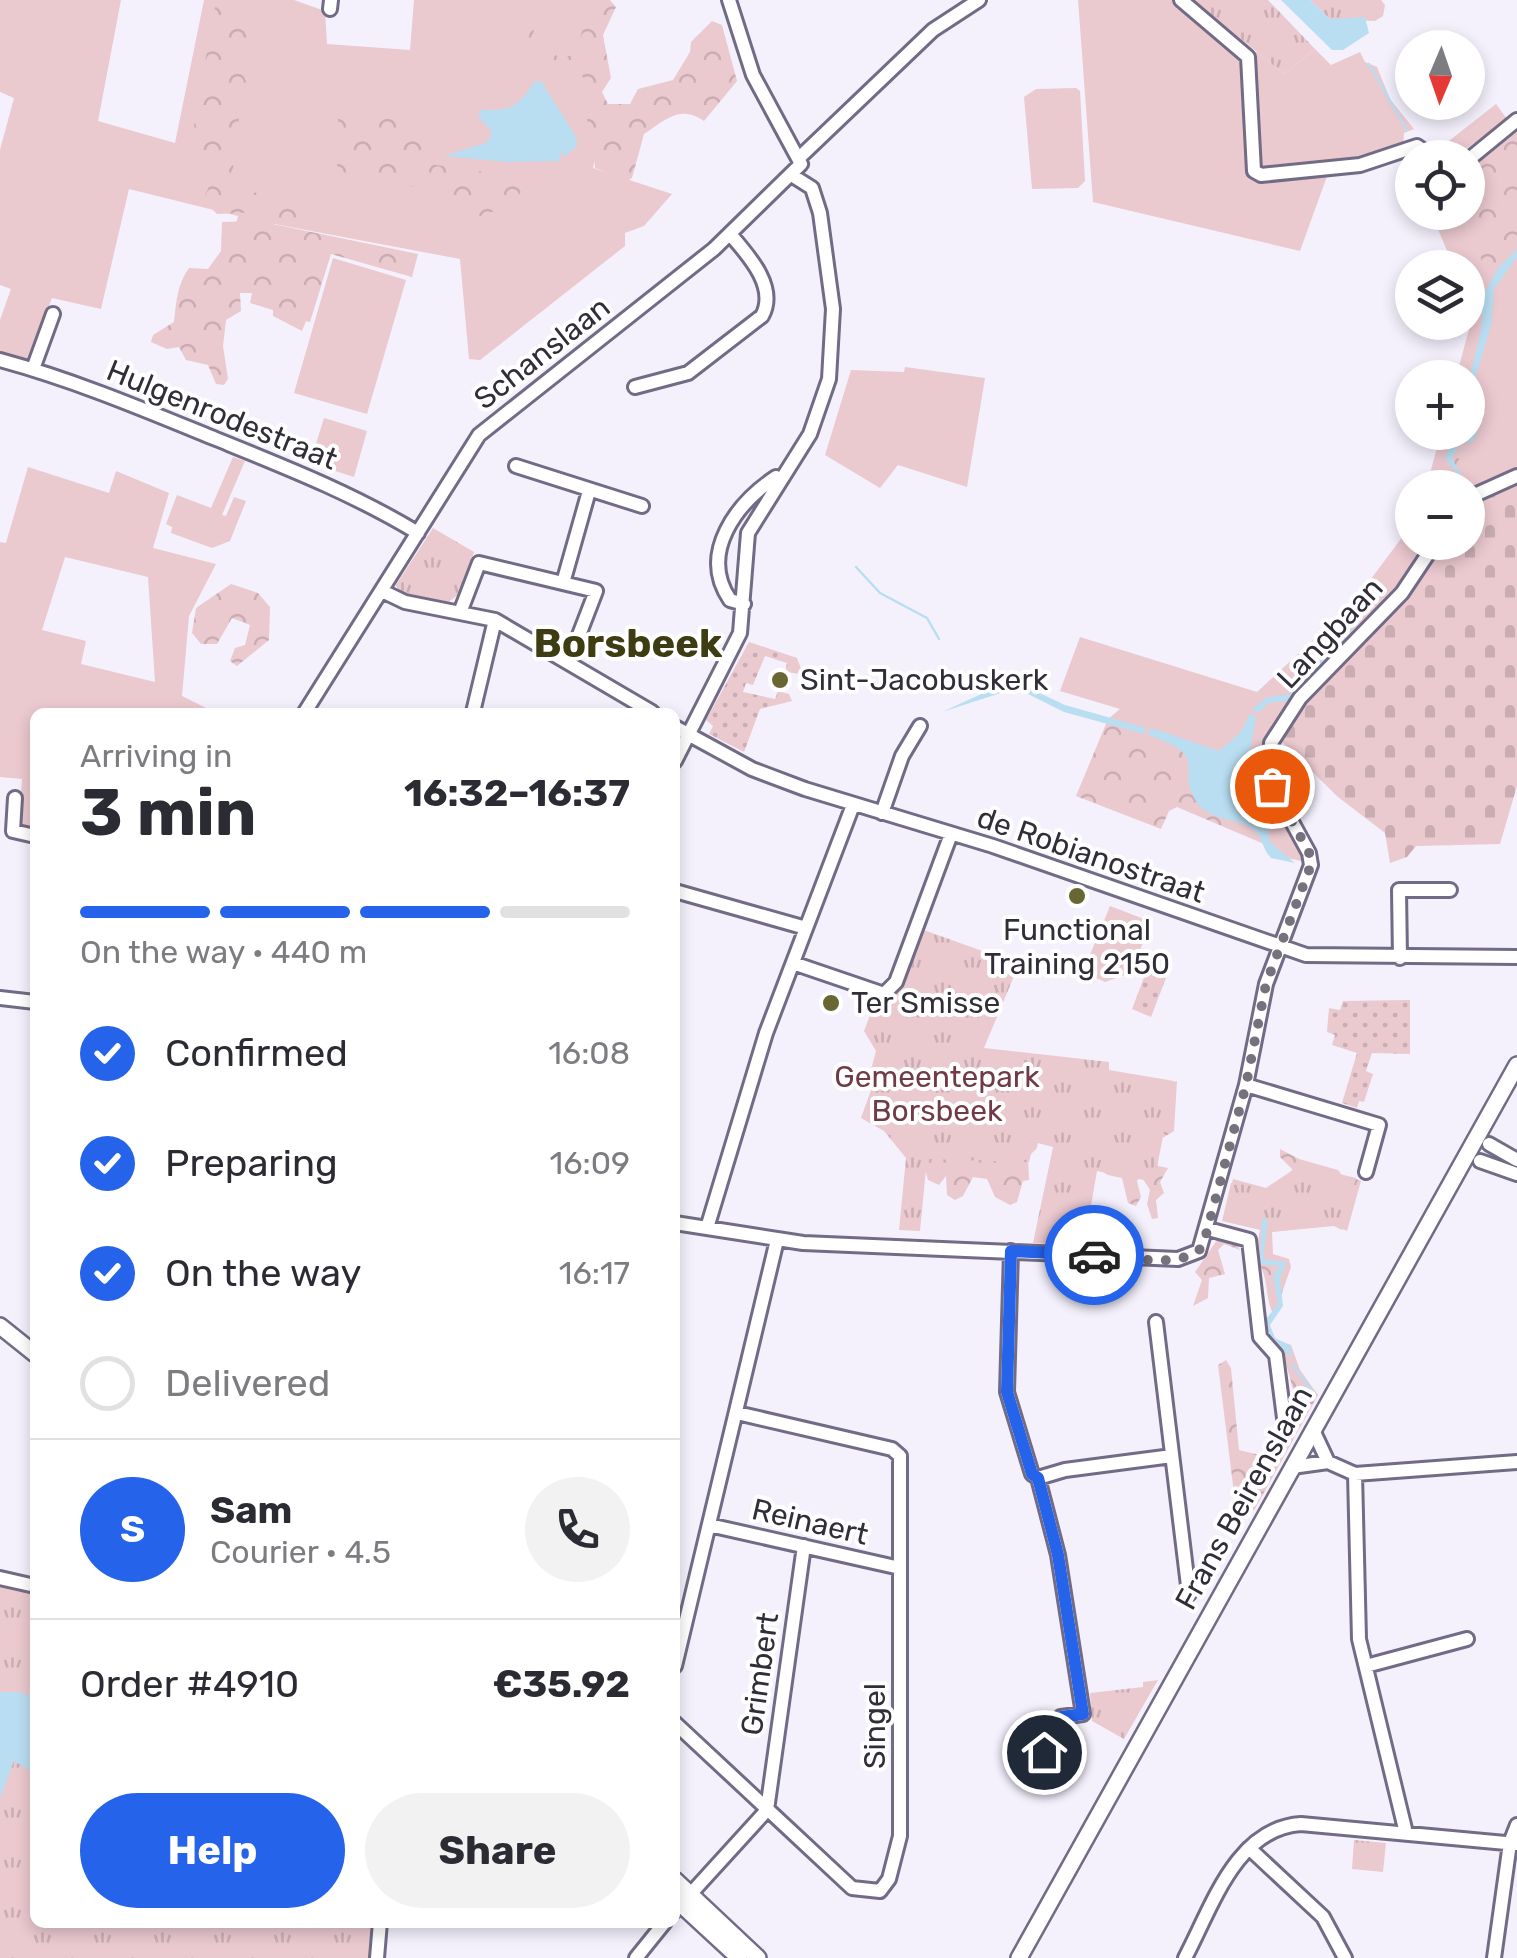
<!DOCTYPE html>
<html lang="en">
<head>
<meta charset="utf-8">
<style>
	body { margin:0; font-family:Rubik,sans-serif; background:#f2f2f3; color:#2b2b33; height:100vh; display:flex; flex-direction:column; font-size:38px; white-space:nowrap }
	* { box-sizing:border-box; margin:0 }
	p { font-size:32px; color:#7c7c81 }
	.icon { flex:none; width:55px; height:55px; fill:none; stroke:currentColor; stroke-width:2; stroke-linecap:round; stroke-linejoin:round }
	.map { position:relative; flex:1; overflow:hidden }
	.panel { position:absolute; left:30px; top:708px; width:650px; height:1220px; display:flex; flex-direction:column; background:#fff; border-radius:15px; box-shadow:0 5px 15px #0003 }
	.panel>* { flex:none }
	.needle { width:65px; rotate:182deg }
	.tools { position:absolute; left:1395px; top:30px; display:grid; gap:20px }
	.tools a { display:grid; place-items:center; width:90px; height:90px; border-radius:50%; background:#fff; box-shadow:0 5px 15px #0003; font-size:50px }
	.pin { position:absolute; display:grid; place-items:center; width:85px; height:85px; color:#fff; margin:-42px; border:5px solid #fff; border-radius:50%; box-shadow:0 2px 10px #0007 }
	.courier { position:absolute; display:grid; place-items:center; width:100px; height:100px; margin:-50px; border:8px solid #2563eb; border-radius:50%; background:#fff; color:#222; box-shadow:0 2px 12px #0007 }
	.overview em { font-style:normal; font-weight:700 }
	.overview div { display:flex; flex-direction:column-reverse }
	.overview { display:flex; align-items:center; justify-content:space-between; height:170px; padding:0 50px }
	h1 { font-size:65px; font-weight:700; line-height:75px }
	.bar { display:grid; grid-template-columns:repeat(4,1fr); gap:15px 10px; align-content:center; height:120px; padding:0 50px }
	.bar i { height:12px; border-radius:8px; background:#e1e1e2 }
	.bar .on { background:#2563eb }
	.bar p { grid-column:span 4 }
	.line { display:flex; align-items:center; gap:25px; padding:0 50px; border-top:2px solid #e1e1e2 }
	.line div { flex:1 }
	.round { display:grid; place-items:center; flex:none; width:105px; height:105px; border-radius:52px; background:#f2f2f3 }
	ol { padding:0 50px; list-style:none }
	li { display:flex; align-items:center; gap:30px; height:110px }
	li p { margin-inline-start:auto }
	li .icon { padding:10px; border-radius:50%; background:#2563eb; color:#fff; stroke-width:4 }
	li:last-child { color:#7c7c81 }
	li i { width:55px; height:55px; border:5px solid #e1e1e2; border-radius:50% }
	.primary-button { display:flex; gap:20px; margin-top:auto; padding:20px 50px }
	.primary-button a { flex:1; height:115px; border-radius:60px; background:#2563eb; color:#fff; font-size:40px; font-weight:700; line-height:115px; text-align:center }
	.primary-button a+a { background:#f2f2f3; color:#2b2b33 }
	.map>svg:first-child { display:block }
</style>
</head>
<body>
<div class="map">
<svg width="1517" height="1958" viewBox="0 0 1517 1958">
	<defs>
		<pattern id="forest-crowns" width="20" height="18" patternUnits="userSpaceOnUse" patternTransform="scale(2.5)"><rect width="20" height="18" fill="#eac9cf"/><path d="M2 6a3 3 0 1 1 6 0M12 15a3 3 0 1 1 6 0" fill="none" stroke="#c9adb2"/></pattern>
		<pattern id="cemetery-stones" width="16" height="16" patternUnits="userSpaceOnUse" patternTransform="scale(2.5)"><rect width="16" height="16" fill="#eac9cf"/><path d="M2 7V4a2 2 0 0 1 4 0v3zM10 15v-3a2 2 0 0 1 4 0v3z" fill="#c9adb2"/></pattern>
		<pattern id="park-tufts" width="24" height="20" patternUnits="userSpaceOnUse" patternTransform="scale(2.5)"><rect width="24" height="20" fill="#eac9cf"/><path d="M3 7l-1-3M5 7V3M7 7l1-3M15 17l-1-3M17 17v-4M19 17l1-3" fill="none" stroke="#c9adb2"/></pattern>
		<pattern id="garden-dots" width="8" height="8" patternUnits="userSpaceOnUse" patternTransform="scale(2.5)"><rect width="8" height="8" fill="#eac9cf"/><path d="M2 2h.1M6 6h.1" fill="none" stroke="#c9adb2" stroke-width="1.8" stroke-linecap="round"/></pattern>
	</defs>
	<rect width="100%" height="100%" fill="#f4f1fd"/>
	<path fill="#eac9cf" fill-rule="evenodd" d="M0 0H121L98 121 175 143 204 0H294L325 11 327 44 410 50 414 0H594L597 147 593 168 672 194 644 226 625 233V246L480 360 469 359 460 259 274 224 221 280 238 216 129 189 101 309 52 298 28 360 0 352V320L11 289 0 285V150L14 98 0 92Z
		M1078 0H1181L1248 57 1257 52 1284 74 1315 49 1331 65 1360 52 1365 62 1377 67 1390 99 1414 129 1404 133 1403 148 1434 157 1412 158V170L1404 149 1330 168 1300 251 1093 202Z
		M1076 88 1080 91 1085 181 1078 188 1032 189 1024 97 1036 89Z
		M1496 104 1507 119 1455 157 1445 144Z
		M1431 213H1461L1492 283 1517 253V469L1472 487 1468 511V488H1426L1441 433 1468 432V378L1456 377 1473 315 1468 299V268L1454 267Z
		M333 258 406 280 367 414 294 393Z
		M905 367 985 378 967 487 898 465 880 488 825 455 851 370 904 372Z
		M324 418 367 431 354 477 310 463Z
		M233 457 245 461 222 515 226 516 234 497 246 501 230 541 212 548 171 533 172 527 166 524 177 495 211 508Z
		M28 467 109 493 116 471 169 493 153 548 216 564 189 616 182 696 214 712H35V832L18 829 22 779 0 777V542L6 543ZM65 557 148 577 155 682 81 664 86 641 42 630Z
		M1412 524V542L1445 543 1409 596 1308 698 1264 763 1305 862 1279 856 1175 741 1108 719 1120 709 1060 691 1080 637 1257 692 1353 603Z
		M1110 906 1152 922 1130 973 1105 982 1083 972Z"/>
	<path fill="url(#forest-crowns)" d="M219 0H245L241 13 249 44C237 60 239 73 251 88L248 104 240 111 231 185 300 207 302 214 295 225 270 220 260 212 217 214 204 201C205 191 212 185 211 176 210 156 196 147 194 127L214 10Z
		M519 0H537L533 38 557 56H576L586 15 583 0H610L616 7 603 35 611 78 602 92 608 104H630L638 89 673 80 690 52 691 42 712 21 722 25 737 81 704 121C680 104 665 120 644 134L632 178 627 181 595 168C594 152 590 141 588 126 583 99 599 87 571 65L504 48 525 27Z
		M338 115 421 121 429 143V164L485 172 523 186 516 202 482 216 459 214 437 187 341 185 337 180Z
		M1517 120V253L1492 284 1461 213 1468 212V160Z
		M258 221 418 254 412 277 331 254 310 322 306 321 302 331 273 316V310L250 303 252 293H240L241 311 226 320 223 346 228 379 224 385 216 384 208 365 186 360 179 347 167 349 151 342 153 335 174 322C176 304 177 284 189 268L208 269 221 251 222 222Z
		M1474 354 1482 358 1472 393 1482 431 1475 446 1457 456 1467 473 1466 481 1448 465 1450 436V433L1468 432V378Z
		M231 584 258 593 270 607 269 640 237 666 230 661 235 648 245 645 250 625 232 618 217 644H201L192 633 196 608Z
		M1108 719 1174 740 1240 800 1264 844 1177 807 1169 811 1161 829 1076 796Z
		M1177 1081 1174 1131 1159 1140 1143 1163 1168 1168 1160 1182 1164 1193 1156 1200 1158 1218 1152 1219 1147 1204 1150 1190 1141 1176 1137 1181 1141 1197 1136 1206 1128 1203 1122 1178 1108 1175 1039 1135 1037 1148 1028 1157 1029 1180 1023 1181 1017 1202 1010 1205 995 1197 987 1179 973 1177 963 1196 955 1200 947 1195 946 1176 939 1185 928 1180 922 1159Z
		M1280 1149 1299 1159 1338 1170 1346 1180 1351 1177 1361 1181 1347 1231 1334 1225 1272 1232 1273 1254 1289 1259 1291 1267 1274 1316C1263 1294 1271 1280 1255 1256L1260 1230 1231 1187 1233 1179 1266 1188 1293 1170 1280 1157Z
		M1217 1240 1235 1242 1240 1250 1224 1244 1218 1250 1225 1274 1209 1278 1208 1298 1193 1306 1202 1280 1195 1272Z
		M1280 1341 1291 1345 1300 1370 1318 1395 1255 1509 1243 1521 1237 1517 1218 1365 1226 1360 1231 1368 1239 1450 1268 1457 1299 1412Z"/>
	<path fill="url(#cemetery-stones)" d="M1517 485V786L1500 844 1416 846 1407 857 1390 863 1385 833 1338 797 1280 740 1308 698 1409 596 1445 543 1468 542 1471 506Z"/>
	<path fill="url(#park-tufts)" d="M1193 0H1268L1315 49 1284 74Z
		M1310 0H1381L1385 5 1383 16 1375 21 1330 19Z
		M433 528 474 552 458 595 447 603 402 598 396 585Z
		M921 929 1019 964 984 1048 1109 1062V1070L1174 1081 1154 1182 1097 1171 1084 1246 1033 1243 1053 1147 1034 1142 1029 1162 927 1159 920 1231 899 1230 906 1158 884 1131 861 1118 875 1079 869 1077 876 1051 864 1031 874 1005C905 993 910 958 921 929Z
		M1299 1164 1356 1178 1342 1230 1334 1226 1269 1232 1222 1221 1231 1183 1271 1189Z
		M0 1585 35 1592V1922L373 1923 370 1958H0Z
		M1158 1680 1124 1739 1092 1721 1090 1693 1143 1687V1682Z
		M1354 1840 1386 1843 1383 1872 1352 1869Z"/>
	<path fill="url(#garden-dots)" d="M749 642 797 658 803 674 785 672 787 663 765 656 753 685 746 683 743 692 775 699 778 691 789 694 792 701 760 709 744 752 709 734 713 726 706 720Z
		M1150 962 1157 965 1154 974 1166 978 1151 1017 1132 1009Z
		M1410 1000V1054L1372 1053 1366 1071 1373 1074 1364 1102 1359 1101 1357 1108 1342 1103 1357 1053 1332 1045 1335 1035 1327 1032 1329 1008 1340 1010 1343 1001Z"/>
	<path fill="#b9def1" d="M1281 0H1310L1330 19 1365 17 1369 33 1343 50H1332Z
		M541 81 576 137 577 146 564 157 560 151V161L509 162 444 156 488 142 492 131 478 117 481 110C512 111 518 106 534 82Z
		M1517 249V257L1494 289 1491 325 1468 402C1467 358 1495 322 1475 284L1480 281 1486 291 1498 268Z
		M1468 408 1470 429 1478 432 1472 443 1461 442 1452 458 1465 482 1460 487H1449L1459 476 1445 458 1457 433 1468 432Z
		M1379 591 1382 594 1293 700 1269 703 1258 713 1252 709 1268 697 1290 694Z
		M1012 680 1065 705 1146 728 1144 734 1064 712 1016 688 942 712Z
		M1250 713 1256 717 1249 756 1252 788 1266 816 1270 842 1295 863 1271 858C1262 849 1263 838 1255 831 1240 817 1211 822 1198 804 1172 767 1215 758 1148 735L1150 729 1158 730 1219 751 1241 732Z
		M1262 1219H1268L1263 1259 1287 1262 1280 1277 1283 1306 1270 1325 1275 1338 1291 1346 1292 1357 1270 1340 1266 1319 1278 1304 1273 1275 1280 1266 1259 1264Z
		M0 1692H20L35 1698V1773L14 1761 0 1798Z"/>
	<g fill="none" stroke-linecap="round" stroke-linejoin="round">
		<path stroke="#b9def1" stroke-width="2.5" d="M1369 64 1407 130
			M856 567 880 593 927 618 939 639
			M1292 1364 1315 1395"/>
		<g stroke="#726b85" stroke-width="18">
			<path id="minor" d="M1181 0 1248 57 1254 171 1261 175 1360 165 1417 146 1434 158
				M330 9 331 0
				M800 157 933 30 979 0
				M1468 160 1517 120
				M0 360C74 380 145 410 216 439 285 467 354 494 418 533
				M33 369 53 314
				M635 387 688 373 762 316C778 287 748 255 730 234
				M516 466 642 506
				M1468 498 1517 476
				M563 583 589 491
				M382 591 405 602 495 620 652 712
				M744 604 730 600C698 553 737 503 776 477
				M461 610 479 563 596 591 569 661
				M305 712 479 435 714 249 801 164 753 75 729 0
				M473 712 495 620
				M675 727 752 769 805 789 993 846 1306 955 1517 957
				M675 761 740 633 748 533 810 434 829 379 833 309 820 213 812 188 793 176
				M15 798 13 831 35 836
				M882 813 902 756 920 726
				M675 891 806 928
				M1400 958 1399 890H1450
				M793 963 884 994 896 982 951 834
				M0 998 35 1002
				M1246 1085 1379 1125 1366 1172
				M1489 1144 1517 1160
				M1480 1161 1517 1174
				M675 1223 803 1243 1178 1259 1199 1251 1246 1085 1266 984 1311 865 1309 853 1269 780 1271 743 1300 698 1402 593 1436 542
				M707 1228 766 1033 853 805
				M1208 1229 1249 1240 1260 1337 1276 1355 1284 1418
				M1011 1251 1007 1392 1032 1474 1038 1478 1058 1555 1083 1714 1061 1717 1044 1752
				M1156 1322 1189 1594
				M1313 1430 1328 1462
				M1292 1467 1328 1462 1355 1474 1517 1462
				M1355 1474 1359 1639 1406 1833
				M1038 1478 1065 1470 1172 1456
				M709 1525 900 1568
				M0 1578 35 1586
				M675 1666 777 1240
				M1366 1666 1467 1639
				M675 1723 852 1888 880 1891 889 1879 900 1836V1456L892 1449 737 1413
				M767 1810 804 1546
				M1249 1848 1323 1917 1345 1958
				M675 1911 767 1810
				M377 1958 380 1922
				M636 1958 665 1922
				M1185 1958C1212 1907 1236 1828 1301 1824L1517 1844
				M1494 1958 1510 1843 1517 1825"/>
		</g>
		<g stroke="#726b85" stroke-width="20">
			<path id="major" d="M0 1326 35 1354
				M675 1880 758 1958
				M675 1899 739 1958
				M1019 1958 1517 1065"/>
		</g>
		<use href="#minor" stroke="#fff" stroke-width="12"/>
		<use href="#major" stroke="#fff" stroke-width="15"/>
	</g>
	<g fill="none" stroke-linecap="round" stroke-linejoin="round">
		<path stroke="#75727e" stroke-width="10" stroke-dasharray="0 18" d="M1094 1255C1124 1256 1182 1271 1203 1246L1246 1085 1266 984 1311 865 1309 852 1272 786"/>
		<path stroke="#2563eb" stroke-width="12" d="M1044 1752 1061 1717 1083 1714 1058 1555 1038 1478 1032 1474 1007 1392 1011 1251 1094 1255"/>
	</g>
	<g fill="#686632" stroke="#fff" stroke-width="4">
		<circle cx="780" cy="680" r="10"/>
		<circle cx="1077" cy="896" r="10"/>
		<circle cx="831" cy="1003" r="10"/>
	</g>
	<g text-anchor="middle" stroke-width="8" stroke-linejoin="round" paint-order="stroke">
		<g font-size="30" fill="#312e39" stroke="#fff">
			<text transform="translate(542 353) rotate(-38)" y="10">Schanslaan</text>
			<text transform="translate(222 415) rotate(22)" y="10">Hulgenrodestraat</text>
			<text transform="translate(1330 633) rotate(-47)" y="10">Langbaan</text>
			<text transform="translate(1091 855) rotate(19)" y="10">de Robianostraat</text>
			<text transform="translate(1244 1498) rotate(-61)" y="10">Frans Beirenslaan</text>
			<text transform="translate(810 1522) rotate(13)" y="10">Reinaert</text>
			<text transform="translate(760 1674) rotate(-82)" y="10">Grimbert</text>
			<text transform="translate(875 1726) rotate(-90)" y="10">Singel</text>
		</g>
		<g font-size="30" fill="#312e39" stroke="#fff" text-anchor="start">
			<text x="800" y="690">Sint-Jacobuskerk</text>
			<text x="1077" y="940" text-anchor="middle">Functional<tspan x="1077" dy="34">Training 2150</tspan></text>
			<text x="851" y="1013">Ter Smisse</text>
		</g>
		<g font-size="30" fill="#703a47" stroke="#fff">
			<text x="937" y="1087">Gemeentepark<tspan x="937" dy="34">Borsbeek</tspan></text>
		</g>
		<g font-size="40" font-weight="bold" fill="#3e3c13" stroke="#fff">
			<text x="628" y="657">Borsbeek</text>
		</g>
	</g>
</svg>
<div class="tools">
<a><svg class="needle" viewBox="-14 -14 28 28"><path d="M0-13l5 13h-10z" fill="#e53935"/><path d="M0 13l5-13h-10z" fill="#7c7c81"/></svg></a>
<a><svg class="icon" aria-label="locate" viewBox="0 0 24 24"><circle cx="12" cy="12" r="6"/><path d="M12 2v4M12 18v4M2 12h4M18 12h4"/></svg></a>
<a><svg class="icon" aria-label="layers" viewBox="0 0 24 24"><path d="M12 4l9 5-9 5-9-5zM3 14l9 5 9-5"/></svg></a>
<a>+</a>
<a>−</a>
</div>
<div class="pin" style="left:1272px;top:786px;background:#ea580c"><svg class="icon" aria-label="bag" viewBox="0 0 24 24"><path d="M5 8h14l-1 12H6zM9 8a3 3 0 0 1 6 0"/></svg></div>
<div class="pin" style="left:1044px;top:1752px;background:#1f2937"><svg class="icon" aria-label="home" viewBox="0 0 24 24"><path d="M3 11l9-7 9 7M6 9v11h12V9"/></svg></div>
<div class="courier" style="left:1094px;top:1255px"><svg class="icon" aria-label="car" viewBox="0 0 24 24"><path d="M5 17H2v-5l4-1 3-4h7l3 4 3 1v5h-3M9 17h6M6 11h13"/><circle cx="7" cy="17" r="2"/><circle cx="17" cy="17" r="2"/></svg></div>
<section class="panel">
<div class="overview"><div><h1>3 min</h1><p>Arriving in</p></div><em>16:32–16:37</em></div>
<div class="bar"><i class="on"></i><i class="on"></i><i class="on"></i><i></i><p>On the way · 440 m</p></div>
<ol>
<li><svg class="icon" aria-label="check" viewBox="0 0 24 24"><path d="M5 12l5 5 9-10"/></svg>Confirmed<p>16:08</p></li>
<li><svg class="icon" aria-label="check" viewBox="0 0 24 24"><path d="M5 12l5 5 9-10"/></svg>Preparing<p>16:09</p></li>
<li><svg class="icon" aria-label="check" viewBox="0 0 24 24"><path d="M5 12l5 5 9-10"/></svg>On the way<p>16:17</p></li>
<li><i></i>Delivered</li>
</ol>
<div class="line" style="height:180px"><b class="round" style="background:#2563eb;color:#fff">S</b><div><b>Sam</b><p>Courier · 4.5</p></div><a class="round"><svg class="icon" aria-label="phone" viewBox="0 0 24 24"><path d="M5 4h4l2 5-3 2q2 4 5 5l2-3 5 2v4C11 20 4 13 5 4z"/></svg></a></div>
<div class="line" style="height:130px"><div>Order #4910</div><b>€35.92</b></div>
<div class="primary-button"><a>Help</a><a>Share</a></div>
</section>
</div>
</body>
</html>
